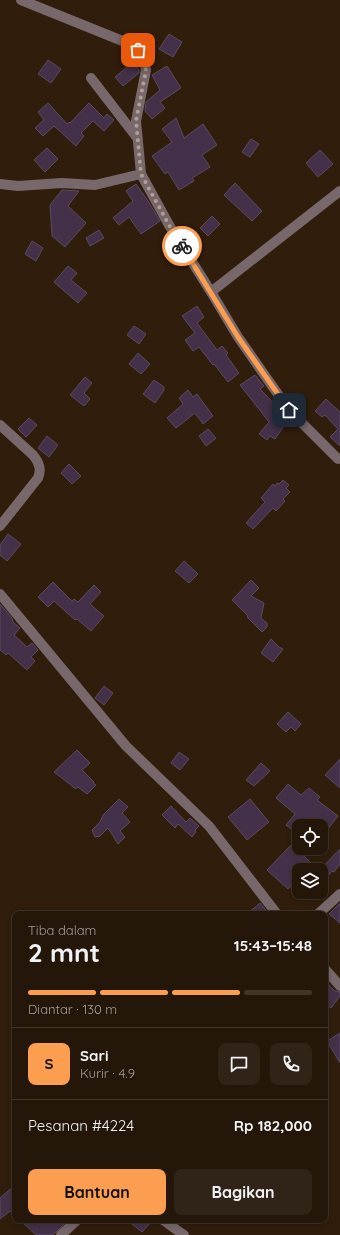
<!DOCTYPE html>
<html lang="id">
<head>
<meta charset="utf-8">
<style>
	body { margin:0; font-family:Quicksand,sans-serif; background:#302317; color:#f1f3f6; height:100vh; display:flex; flex-direction:column; font-size:15px; white-space:nowrap }
	* { box-sizing:border-box; margin:0 }
	p { font-size:13px; color:#a39f9c }
	.icon { flex:none; width:22px; height:22px; fill:none; stroke:currentColor; stroke-width:2; stroke-linecap:round; stroke-linejoin:round }
	.map { position:relative; flex:1; overflow:hidden }
	.panel { position:absolute; left:12px; top:911px; width:316px; height:312px; display:flex; flex-direction:column; background:#241609; border-radius:8px; box-shadow:0 2px 6px #0003,0 0 0 1px #41352a }
	.panel>* { flex:none }
	.tools { position:absolute; left:292px; top:819px; display:grid; gap:8px }
	.tools a { display:grid; place-items:center; width:36px; height:36px; border-radius:8px; background:#241609; box-shadow:0 2px 6px #0003,0 0 0 1px #41352a; font-size:20px }
	.pin { position:absolute; display:grid; place-items:center; width:34px; height:34px; color:#fff; margin:-17px; border-radius:8px; box-shadow:0 2px 6px #0006 }
	.courier { position:absolute; display:grid; place-items:center; width:40px; height:40px; margin:-20px; border:3px solid #fb9e50; border-radius:50%; background:#fff; color:#222; box-shadow:0 1px 5px #0007 }
	.summary em { font-style:normal; font-weight:800 }
	.summary div { display:flex; flex-direction:column-reverse }
	.summary { display:flex; align-items:center; justify-content:space-between; height:68px; padding:0 16px }
	h1 { font-size:26px; font-weight:800; line-height:30px }
	.bar { display:grid; grid-template-columns:repeat(4,1fr); gap:6px 4px; align-content:center; height:48px; padding:0 16px }
	.bar i { height:5px; border-radius:3px; background:#41352a }
	.bar .selected { background:#fb9e50 }
	.bar p { grid-column:span 4 }
	.line { display:flex; align-items:center; gap:10px; padding:0 16px; border-top:1px solid #41352a }
	.line div { flex:1 }
	.round { display:grid; place-items:center; flex:none; width:42px; height:42px; border-radius:8px; background:#302317 }
	.primary-button { display:flex; gap:8px; margin-top:auto; padding:8px 16px }
	.primary-button a { flex:1; height:46px; border-radius:8px; background:#fb9e50; color:#111; font-size:16px; font-weight:800; line-height:46px; text-align:center }
	.primary-button a+a { background:#302317; color:#f1f3f6 }
	.map>svg:first-child { display:block }
</style>
</head>
<body>
<div class="map">
<svg width="340" height="1235" viewBox="0 0 340 1235">
	<rect width="100%" height="100%" fill="#301d0c"/>
	<path fill="#443149" stroke="#5b4a60" d="M169 34 182 42 173 57 159 49Z
		M48 60 61 69 51 83 38 74Z
		M133 62 139 70V73L123 86 115 77Z
		M167 66 181 88 160 102 165 108 152 119 145 111 146 102 160 90 152 75Z
		M48 103 67 124 69 122 70 123 89 103 104 118 107 114 114 120 104 131 93 121 81 133 84 136 76 146 54 126 43 136 35 128 44 120 38 112Z
		M176 118 184 138 203 124 217 145 202 155 210 167 192 178 194 181 179 190 168 172 165 174 152 156 172 142 162 129Z
		M251 139 259 144 250 157 242 152Z
		M47 148 58 159 45 172 34 160Z
		M320 150 333 164 318 177 306 163Z
		M235 183 262 211 252 221 224 195Z
		M136 184 148 201 160 221 141 234 129 217 119 225 113 218 133 201 126 191Z
		M62 190 79 191 68 206 86 223 65 247 52 236 50 205Z
		M212 216 220 224 208 236 200 228Z
		M99 230 104 238 90 246 86 238Z
		M32 241 43 248 36 261 25 254Z
		M68 266 77 273 71 280 87 293 78 303 54 282Z
		M197 306 204 317 197 323 217 350 222 346 228 353 226 355 239 373 228 382 214 364 213 365 199 347 193 351 185 340 195 333 182 316Z
		M134 326 146 334 139 344 127 335Z
		M138 353 150 364 141 374 129 364Z
		M255 375 264 386 260 389 289 419 275 439 270 436 267 440 259 434 269 422 240 385Z
		M85 377 92 383 84 393 90 399 84 406 70 395Z
		M154 380 164 387V390L155 403 143 394Z
		M188 390 193 397 197 394 213 416 203 424 195 413 176 428 167 418 183 404 179 398Z
		M326 399 340 412V446L330 437 338 429 325 415 322 417 315 411Z
		M29 418 37 425 26 437 18 429Z
		M208 429 216 438 206 446 199 436Z
		M47 436 58 445 49 457 38 448Z
		M69 464 81 476 72 484 61 473Z
		M283 480 289 485 286 488 290 492 283 499 285 501 276 511 273 508 253 529 246 523 265 502 261 498 273 484 275 486 277 483 279 484Z
		M8 534 21 544 7 561 0 555V545Z
		M184 561 198 574 189 583 175 571Z
		M251 580 259 588 251 596 264 603 261 618 267 623V627L262 632 247 617 248 616 232 600Z
		M53 582 72 601 74 599 78 602 94 585 101 592 90 604 104 616 91 631 77 619 75 620 54 601 48 607 38 597Z
		M0 604 12 618 13 622 20 628 14 635 27 647 32 643 38 650 31 657 35 661 27 670 8 653 6 655 0 650Z
		M271 639 279 647 283 649 273 662 261 653Z
		M104 686 113 693 104 705 95 698Z
		M288 712 301 724 295 731 291 727 286 732 277 724Z
		M77 750 90 763 82 770 94 782 93 783 96 785 87 794 78 787 75 789 71 785 54 772Z
		M179 752 189 759 180 770 171 763Z
		M340 759V788L325 775Z
		M261 763 270 771 254 786 246 780Z
		M288 784 301 795 309 788 320 797 317 800 338 816 327 830 312 818 305 826H299V835L286 825 295 814 276 798Z
		M119 799 128 807 122 813 130 822 120 831 125 837 118 844 108 828 100 836 95 837 92 830 100 822 103 815Z
		M250 799 269 822 247 840 228 817Z
		M171 806 186 822 190 818 199 826 195 830 196 832 192 837 178 824 175 828 162 815Z
		M292 844 312 864 306 870H299V878L288 889 267 870Z
		M340 849V864L334 872 332 871 321 885V869Z
		M260 903 269 914H247Z
		M340 903V923L329 914Z
		M325 982 335 991 340 992V996L331 1008 325 1004Z
		M340 1033V1063L327 1041Z
		M15 1185V1216L10 1211 0 1219V1198Z
		M20 1220H68L53 1235H36Z
		M127 1220H153L142 1232Z"/>
	<g fill="none" stroke-linecap="round" stroke-linejoin="round">
		<path stroke="#78676b" stroke-width="10" d="M21 0 130 44 139 50 143 55 146 70 136 121 141 174 169 225 211 292 340 191
			M91 78 138 139
			M0 184 18 186 62 183 95 185 141 174
			M211 292 238 337 289 410 338 459
			M0 425 33 455C39 462 42 469 38 478L0 526
			M0 594 126 746 209 826 277 914
			M318 914 340 894
			M325 969 340 986
			M163 1220 184 1235
			M61 1235 77 1220"/>
	</g>
	<g fill="none" stroke-linecap="round" stroke-linejoin="round">
		<path stroke="#b0a194" stroke-width="4" stroke-dasharray="0 7.2" d="M138 50 143 55 146 70 136 121 141 174 169 225 182 246"/>
		<path stroke="#fb9e50" stroke-width="5" d="M182 246 238 337 289 410"/>
	</g>
</svg>
<div class="tools">
<a><svg class="icon" aria-label="locate" viewBox="0 0 24 24"><circle cx="12" cy="12" r="6"/><path d="M12 2v4M12 18v4M2 12h4M18 12h4"/></svg></a>
<a><svg class="icon" aria-label="layers" viewBox="0 0 24 24"><path d="M12 4l9 5-9 5-9-5zM3 14l9 5 9-5"/></svg></a>
</div>
<div class="pin" style="left:138px;top:50px;background:#ea580c"><svg class="icon" aria-label="bag" viewBox="0 0 24 24"><path d="M5 8h14l-1 12H6zM9 8a3 3 0 0 1 6 0"/></svg></div>
<div class="pin" style="left:289px;top:410px;background:#1f2937"><svg class="icon" aria-label="home" viewBox="0 0 24 24"><path d="M3 11l9-7 9 7M6 9v11h12V9"/></svg></div>
<div class="courier" style="left:182px;top:246px"><svg class="icon" aria-label="bike" viewBox="0 0 24 24"><circle cx="6" cy="16" r="4"/><circle cx="18" cy="16" r="4"/><path d="M6 16l4-8h5l3 8M10 8l3 8H6M13 5h3"/></svg></div>
<section class="panel">
<div class="summary"><div><h1>2 mnt</h1><p>Tiba dalam</p></div><em>15:43–15:48</em></div>
<div class="bar"><i class="selected"></i><i class="selected"></i><i class="selected"></i><i></i><p>Diantar · 130 m</p></div>
<div class="line" style="height:72px"><b class="round" style="background:#fb9e50;color:#111">S</b><div><b>Sari</b><p>Kurir · 4.9</p></div><a class="round"><svg class="icon" aria-label="chat" viewBox="0 0 24 24"><path d="M4 5h16v11H9l-5 4z"/></svg></a><a class="round"><svg class="icon" aria-label="phone" viewBox="0 0 24 24"><path d="M5 4h4l2 5-3 2q2 4 5 5l2-3 5 2v4C11 20 4 13 5 4z"/></svg></a></div>
<div class="line" style="height:52px"><div>Pesanan #4224</div><b>Rp 182,000</b></div>
<div class="primary-button"><a>Bantuan</a><a>Bagikan</a></div>
</section>
</div>
</body>
</html>
